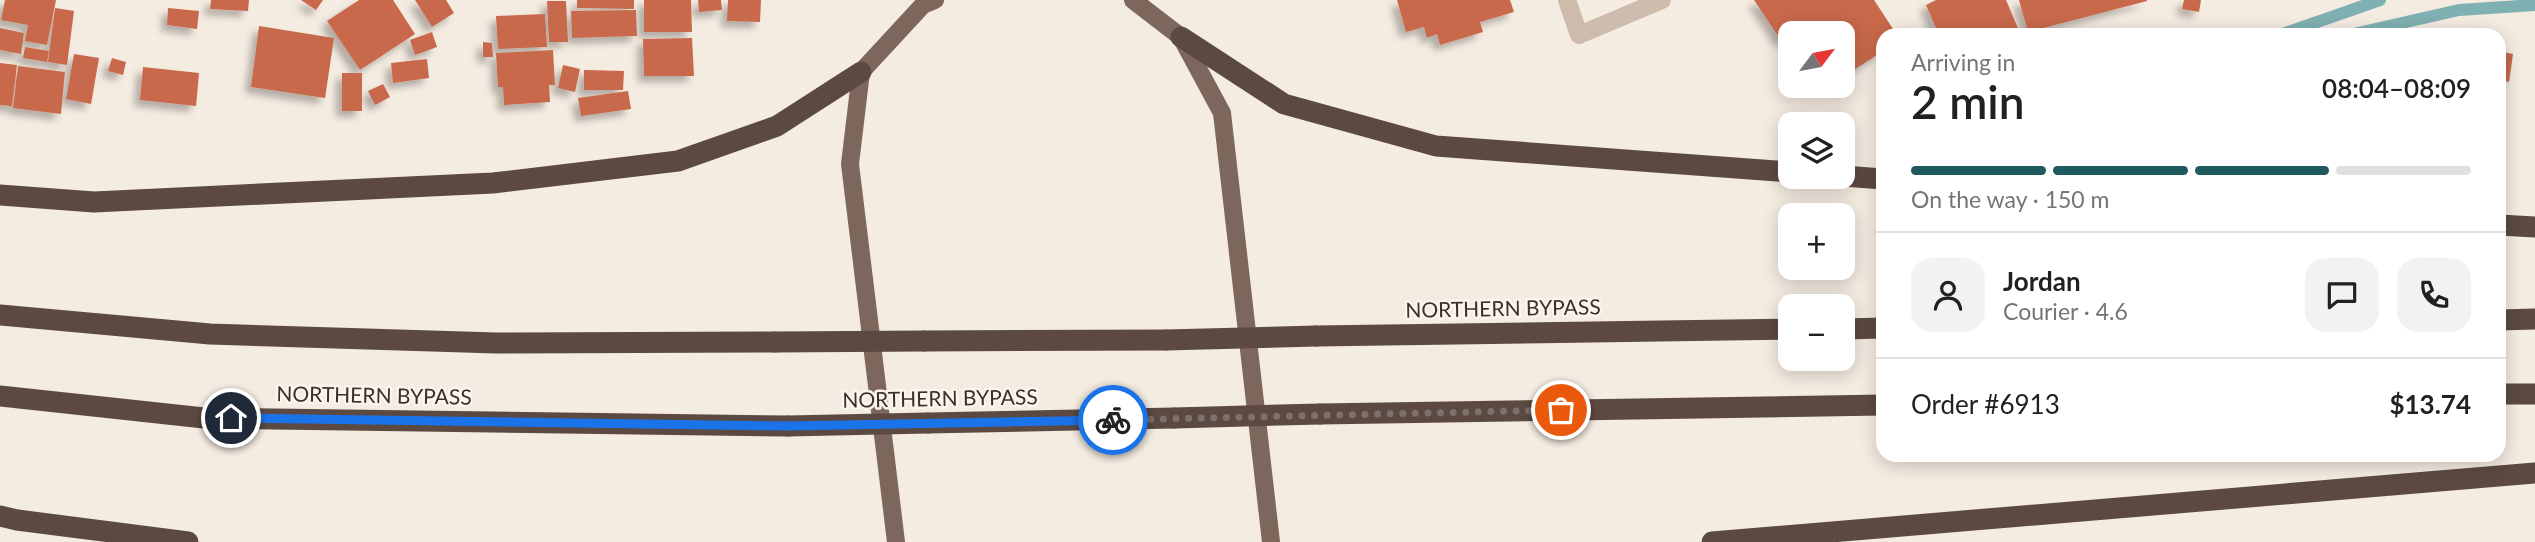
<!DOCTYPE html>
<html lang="en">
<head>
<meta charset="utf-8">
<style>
	body { margin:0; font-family:Lato,sans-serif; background:#f2f2f2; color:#202124; height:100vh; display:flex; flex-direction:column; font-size:26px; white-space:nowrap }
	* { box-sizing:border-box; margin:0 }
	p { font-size:23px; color:#757577 }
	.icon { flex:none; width:38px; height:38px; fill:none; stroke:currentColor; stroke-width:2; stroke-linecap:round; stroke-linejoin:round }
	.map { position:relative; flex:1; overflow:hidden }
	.drawer { position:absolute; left:1876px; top:28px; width:630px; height:434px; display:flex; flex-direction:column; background:#fff; border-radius:21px; box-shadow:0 4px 18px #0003 }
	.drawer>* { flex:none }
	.needle { width:46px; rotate:58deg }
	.fabs { position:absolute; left:1778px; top:21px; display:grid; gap:14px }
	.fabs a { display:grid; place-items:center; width:77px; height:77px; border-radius:14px; background:#fff; box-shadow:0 4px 18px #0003; font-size:35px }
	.pin { position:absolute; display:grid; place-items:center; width:60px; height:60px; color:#fff; margin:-30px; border:4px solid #fff; border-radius:50%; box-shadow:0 2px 7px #0007 }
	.courier { position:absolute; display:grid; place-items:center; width:70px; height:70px; margin:-35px; border:5px solid #1a73e8; border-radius:50%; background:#fff; color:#222; box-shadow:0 2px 9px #0007 }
	.headline em { font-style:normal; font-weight:600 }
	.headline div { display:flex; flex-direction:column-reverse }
	.headline { display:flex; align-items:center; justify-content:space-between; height:119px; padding:0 35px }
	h1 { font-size:46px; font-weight:600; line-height:52px }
	.bar { display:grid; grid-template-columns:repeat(4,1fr); gap:10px 7px; align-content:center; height:84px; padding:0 35px }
	.bar i { height:9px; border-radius:5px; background:#e0e0e0 }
	.bar .active { background:#1f5a5e }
	.bar p { grid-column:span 4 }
	.line { display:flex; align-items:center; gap:18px; padding:0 35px; border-top:2px solid #e0e0e0 }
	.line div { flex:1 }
	.round { display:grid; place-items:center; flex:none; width:74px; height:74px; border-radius:21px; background:#f2f2f2 }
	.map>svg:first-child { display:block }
</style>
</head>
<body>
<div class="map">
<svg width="2535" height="542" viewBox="0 0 2535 542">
	<defs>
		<filter id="shadow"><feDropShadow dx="-6" dy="6" stdDeviation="3.5" flood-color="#0004"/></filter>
	</defs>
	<rect width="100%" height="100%" fill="#f4ebe1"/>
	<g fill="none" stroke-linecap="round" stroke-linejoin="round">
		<path stroke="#7fb0b2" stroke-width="12" d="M2280 35 2380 0
			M2349 35 2459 10 2535 5"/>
	</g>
	<path fill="#c8694b" filter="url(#shadow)" d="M5 0H56L47 45 25 41 28 25 1 20Z
		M211 0H249L248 11 210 9Z
		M301 0H323L316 10Z
		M359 0H393L415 34 360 70 327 21Z
		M415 0H446L454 13 432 27Z
		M577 0H634V9L577 8Z
		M644 0H691L692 32H644Z
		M698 0H721L722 10 699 12Z
		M728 0H761L760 22 727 21Z
		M1397 0H1510L1514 12 1480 22 1483 32 1440 45 1437 34 1427 38 1424 27 1406 32Z
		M1754 0H1874L1897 35H1883V51L1843 77V33H1813L1808 26 1796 33H1790V37L1782 42Z
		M1936 0H2006L2021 35H1939L1926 5Z
		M2019 0H2147V1L2028 32Z
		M2184 0H2201L2199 12 2182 9Z
		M547 1H566L568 42H549Z
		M55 8 74 11 67 65 48 62Z
		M168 8 199 11 197 29 167 25Z
		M636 10 637 36 572 38 571 11Z
		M545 14 547 47 498 49 496 16Z
		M259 26 334 38 325 98 251 87Z
		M0 28 24 33 21 54 0 50Z
		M432 32 437 47 415 55 410 40Z
		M692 38 694 76H644L643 39Z
		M483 42 492 43 493 57H483Z
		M25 47 49 51 47 62 23 58Z
		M553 50 555 85H549L550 102 504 105 503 87H498L496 53Z
		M2499 51 2513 54 2509 82 2499 80Z
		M74 54 99 58 91 104 66 99Z
		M112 58 126 62 123 75 108 71Z
		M427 59 429 78 393 83 391 63Z
		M0 63 17 65 12 106 0 105Z
		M563 65 580 69 575 92 558 88Z
		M18 66 65 72 61 114 13 108Z
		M143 67 199 73 196 106 140 100Z
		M584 70 624 71 623 90H584Z
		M342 73H362V111H342Z
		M383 84 390 97 375 105 368 91Z
		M628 91 631 109 581 116 578 98Z"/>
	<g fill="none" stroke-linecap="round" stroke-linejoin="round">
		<path stroke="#cdbbac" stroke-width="18" d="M1567 0 1579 35 1662 0"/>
		<path stroke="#7d675c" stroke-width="18" d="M1133 0 1181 37 1222 113 1271 542
			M896 542 850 164 861 72 923 5 935 0"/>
		<path stroke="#5c4a42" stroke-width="21" d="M1181 37 1284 104 1436 146 1790 172
			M1843 176 1883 179
			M0 195 94 202 493 183 678 161 777 126 861 72
			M2499 225 2535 227
			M0 315 210 334 496 343 775 342
			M2499 320 2535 319
			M1843 329 1883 328
			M1316 336 1790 329
			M924 341 1166 340
			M2499 394H2535
			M0 396 204 418 788 426
			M1320 414 1883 405
			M928 423 1174 418
			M0 516 17 520 188 542
			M1712 542 2535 473"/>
		<path stroke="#5c4a42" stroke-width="21" d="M1166 340 1316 336
			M775 342 924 341
			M1174 418 1320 414
			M788 426 928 423"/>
	</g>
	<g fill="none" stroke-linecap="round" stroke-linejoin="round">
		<path stroke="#7c716b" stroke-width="7" stroke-dasharray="0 12.6" d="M1113 420 1561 410"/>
		<path stroke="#1a73e8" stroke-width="9" d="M231 418 788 426 1113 420"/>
	</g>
	<g text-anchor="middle" stroke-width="5" stroke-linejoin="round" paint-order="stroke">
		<g font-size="21" fill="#3b302b" stroke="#fbf5ee">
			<text transform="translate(1503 309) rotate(-1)" y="7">NORTHERN BYPASS</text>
			<text transform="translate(374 396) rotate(1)" y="7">NORTHERN BYPASS</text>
			<text transform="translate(940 399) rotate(-1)" y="7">NORTHERN BYPASS</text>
		</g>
	</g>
</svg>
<div class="fabs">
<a><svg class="needle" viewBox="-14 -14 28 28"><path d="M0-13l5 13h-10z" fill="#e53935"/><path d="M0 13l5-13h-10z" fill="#757577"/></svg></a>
<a><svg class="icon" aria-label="layers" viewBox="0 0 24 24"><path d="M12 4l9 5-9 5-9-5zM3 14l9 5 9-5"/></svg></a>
<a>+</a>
<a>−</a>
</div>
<div class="pin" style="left:1561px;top:410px;background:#ea580c"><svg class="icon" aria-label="bag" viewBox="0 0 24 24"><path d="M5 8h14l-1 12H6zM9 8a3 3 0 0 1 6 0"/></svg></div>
<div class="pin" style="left:231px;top:418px;background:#1f2937"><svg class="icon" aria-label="home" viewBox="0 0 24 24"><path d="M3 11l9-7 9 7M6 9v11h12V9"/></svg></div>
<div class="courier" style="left:1113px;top:420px"><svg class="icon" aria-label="bike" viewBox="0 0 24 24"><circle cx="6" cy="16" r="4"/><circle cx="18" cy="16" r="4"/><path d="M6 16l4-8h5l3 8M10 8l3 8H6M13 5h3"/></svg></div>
<section class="drawer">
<div class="headline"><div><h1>2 min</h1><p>Arriving in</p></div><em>08:04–08:09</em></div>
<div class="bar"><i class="active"></i><i class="active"></i><i class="active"></i><i></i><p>On the way · 150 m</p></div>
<div class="line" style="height:126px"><a class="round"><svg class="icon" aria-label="person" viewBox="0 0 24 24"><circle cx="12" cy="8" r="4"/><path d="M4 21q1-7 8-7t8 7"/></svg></a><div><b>Jordan</b><p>Courier · 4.6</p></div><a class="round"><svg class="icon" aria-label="chat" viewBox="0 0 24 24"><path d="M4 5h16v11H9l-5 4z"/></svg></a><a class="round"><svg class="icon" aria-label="phone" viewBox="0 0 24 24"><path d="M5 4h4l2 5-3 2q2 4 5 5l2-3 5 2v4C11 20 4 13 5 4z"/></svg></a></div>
<div class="line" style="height:91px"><div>Order #6913</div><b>$13.74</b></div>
</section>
</div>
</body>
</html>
